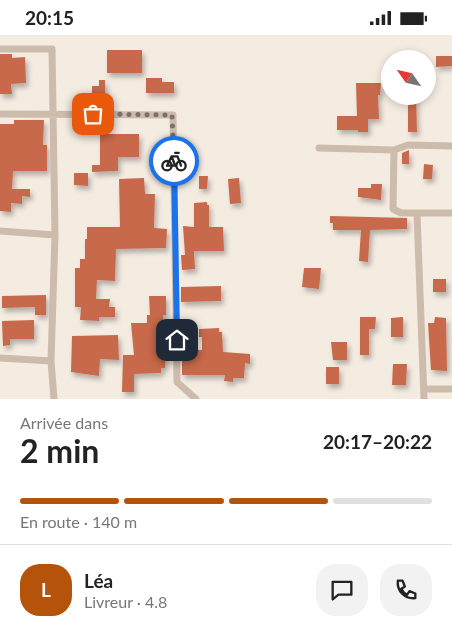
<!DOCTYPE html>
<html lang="fr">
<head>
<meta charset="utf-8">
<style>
	body { margin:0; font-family:Lato,sans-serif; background:#f2f2f2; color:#222; height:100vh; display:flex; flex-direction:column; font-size:19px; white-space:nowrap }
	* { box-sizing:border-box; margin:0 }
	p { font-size:16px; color:#767676 }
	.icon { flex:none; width:28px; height:28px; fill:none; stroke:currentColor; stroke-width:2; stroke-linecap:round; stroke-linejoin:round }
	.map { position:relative; height:364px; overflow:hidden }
	.sheet { display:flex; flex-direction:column; background:#fff; flex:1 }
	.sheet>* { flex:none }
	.needle { width:32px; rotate:304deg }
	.buttons { position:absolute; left:381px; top:15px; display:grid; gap:10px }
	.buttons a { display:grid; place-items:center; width:55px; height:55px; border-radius:50%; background:#fff; box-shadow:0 2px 8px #0003; font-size:25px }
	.pin { position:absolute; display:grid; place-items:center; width:42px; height:42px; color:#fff; margin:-21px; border-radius:10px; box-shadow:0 2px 8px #0006 }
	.courier { position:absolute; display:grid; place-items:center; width:50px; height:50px; margin:-25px; border:4px solid #1a73e8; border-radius:50%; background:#fff; color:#222; box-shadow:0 1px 6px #0007 }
	.headline em { font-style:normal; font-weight:700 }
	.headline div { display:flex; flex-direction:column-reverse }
	.headline { display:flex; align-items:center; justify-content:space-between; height:85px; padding:0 20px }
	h1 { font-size:32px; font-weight:700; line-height:38px }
	.bar { display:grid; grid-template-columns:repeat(4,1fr); gap:8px 5px; align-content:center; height:60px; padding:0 20px }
	.bar i { height:6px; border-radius:4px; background:#e0e0e0 }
	.bar .active { background:#b45309 }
	.bar p { grid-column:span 4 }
	.line { display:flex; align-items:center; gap:12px; padding:0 20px; border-top:1px solid #e0e0e0 }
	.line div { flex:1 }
	.round { display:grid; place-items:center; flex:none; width:52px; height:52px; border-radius:20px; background:#f2f2f2 }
	.status { display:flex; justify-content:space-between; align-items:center; height:35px; padding:0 25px; background:#fff; direction:ltr }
	.status svg { height:14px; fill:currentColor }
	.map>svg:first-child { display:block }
</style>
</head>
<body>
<div class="status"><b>20:15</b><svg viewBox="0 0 49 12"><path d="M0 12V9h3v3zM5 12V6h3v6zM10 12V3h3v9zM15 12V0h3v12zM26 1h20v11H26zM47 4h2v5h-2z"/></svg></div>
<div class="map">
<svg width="452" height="364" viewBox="0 0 452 364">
	<defs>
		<filter id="shadow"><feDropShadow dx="2.5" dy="4" stdDeviation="2.5" flood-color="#0004"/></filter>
	</defs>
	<rect width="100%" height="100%" fill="#f4ebe1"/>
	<path fill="#c8694b" filter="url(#shadow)" d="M107 15H142V38H107Z
		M0 19H12V23L25 22 26 48 11 49 12 59H0Z
		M436 21H452V31L436 32Z
		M146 43H162V47H174V58H146Z
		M99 45H105V63H95V61H92V51H99Z
		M356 48H381L380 60H378L379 84H368V97H358V95H337V81H357Z
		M408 61H416L417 97H408Z
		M14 85H44L43 110H47V136H13L12 154H30V162L22 161V169L11 168V177L0 176V89H14Z
		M98 85V92H76V86Z
		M100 99H139V122H118V136L92 137V130H100Z
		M409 115V129H402V118Z
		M424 129 433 130 432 144H423Z
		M74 138H88V151L74 150Z
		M199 141H208L207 154H199Z
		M144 143 145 159H155L154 193 167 194 166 213 116 214 115 246 97 245 96 264H110L109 272H115V282H99V286L80 285 81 272H75V233H80V224H85V204H87V192H120L119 144Z
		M239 143 241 168 230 169 228 144Z
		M371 149H382L381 165 358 162V153H371Z
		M207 167V170H209V192H223L224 216H194L195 234 182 235 181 220H185L183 191 194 192V168Z
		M330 181 407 183V194L370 195 368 227 359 226 361 195H333V188H330Z
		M304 233H321L319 254 302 252Z
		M433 244H446V257H433Z
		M221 251V266L181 267V252Z
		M46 260V280H35V272L2 273V261Z
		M149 261H166V280H163V287H159L160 300H169V316H165V333H161V338L134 339V357H122L123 320H134L131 288H147V280H150Z
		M360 282H376L375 294H369V320H360Z
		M403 282V302H391V283Z
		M435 282 446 283 447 336 431 335 428 288H434Z
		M34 285V304H10V310L3 311 2 286Z
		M219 293V297H222L223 317 250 319V329L245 328 244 343H233V347L224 346 225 340H182V316L202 315V302H199V294Z
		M118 300 119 325 100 324 99 341 71 337 72 301Z
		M331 307H347V325H333Z
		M393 329H407L406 350H392Z
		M326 332H339V349H326Z"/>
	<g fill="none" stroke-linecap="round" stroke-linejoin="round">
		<path stroke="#cdbbac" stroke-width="7" d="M0 14H52L55 200 51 326 54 364
			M0 79 173 80 177 347 196 364
			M319 113 394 115 393 174 401 178H417L424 364
			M394 115 408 110 452 111
			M417 178H452
			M0 196 55 200
			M0 323 51 326
			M424 354H452"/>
	</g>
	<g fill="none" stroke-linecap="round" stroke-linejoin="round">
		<path stroke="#7c716b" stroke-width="5" stroke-dasharray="0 9" d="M93 79 172 80 174 126"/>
		<path stroke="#1a73e8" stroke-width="6" d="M174 126 177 305"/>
	</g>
</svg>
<div class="buttons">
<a><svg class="needle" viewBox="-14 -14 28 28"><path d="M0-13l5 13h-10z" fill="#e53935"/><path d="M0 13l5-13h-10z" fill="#767676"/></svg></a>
</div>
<div class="pin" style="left:93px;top:79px;background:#ea580c"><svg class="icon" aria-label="bag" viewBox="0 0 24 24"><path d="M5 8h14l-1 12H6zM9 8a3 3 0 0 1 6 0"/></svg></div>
<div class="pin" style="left:177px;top:305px;background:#1f2937"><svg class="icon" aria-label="home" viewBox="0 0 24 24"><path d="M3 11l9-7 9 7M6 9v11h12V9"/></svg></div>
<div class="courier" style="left:174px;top:126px"><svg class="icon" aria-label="bike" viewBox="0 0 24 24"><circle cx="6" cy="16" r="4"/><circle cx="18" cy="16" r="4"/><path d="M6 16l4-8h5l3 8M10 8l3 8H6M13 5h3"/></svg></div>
</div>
<section class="sheet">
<div class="headline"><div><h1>2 min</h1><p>Arrivée dans</p></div><em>20:17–20:22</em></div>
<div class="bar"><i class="active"></i><i class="active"></i><i class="active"></i><i></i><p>En route · 140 m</p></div>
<div class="line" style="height:90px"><b class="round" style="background:#b45309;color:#fff">L</b><div><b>Léa</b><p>Livreur · 4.8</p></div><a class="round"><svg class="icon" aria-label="chat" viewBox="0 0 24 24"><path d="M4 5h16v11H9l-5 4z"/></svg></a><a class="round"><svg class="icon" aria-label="phone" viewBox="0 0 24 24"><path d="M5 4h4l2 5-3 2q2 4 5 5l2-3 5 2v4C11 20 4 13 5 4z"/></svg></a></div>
</section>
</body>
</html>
